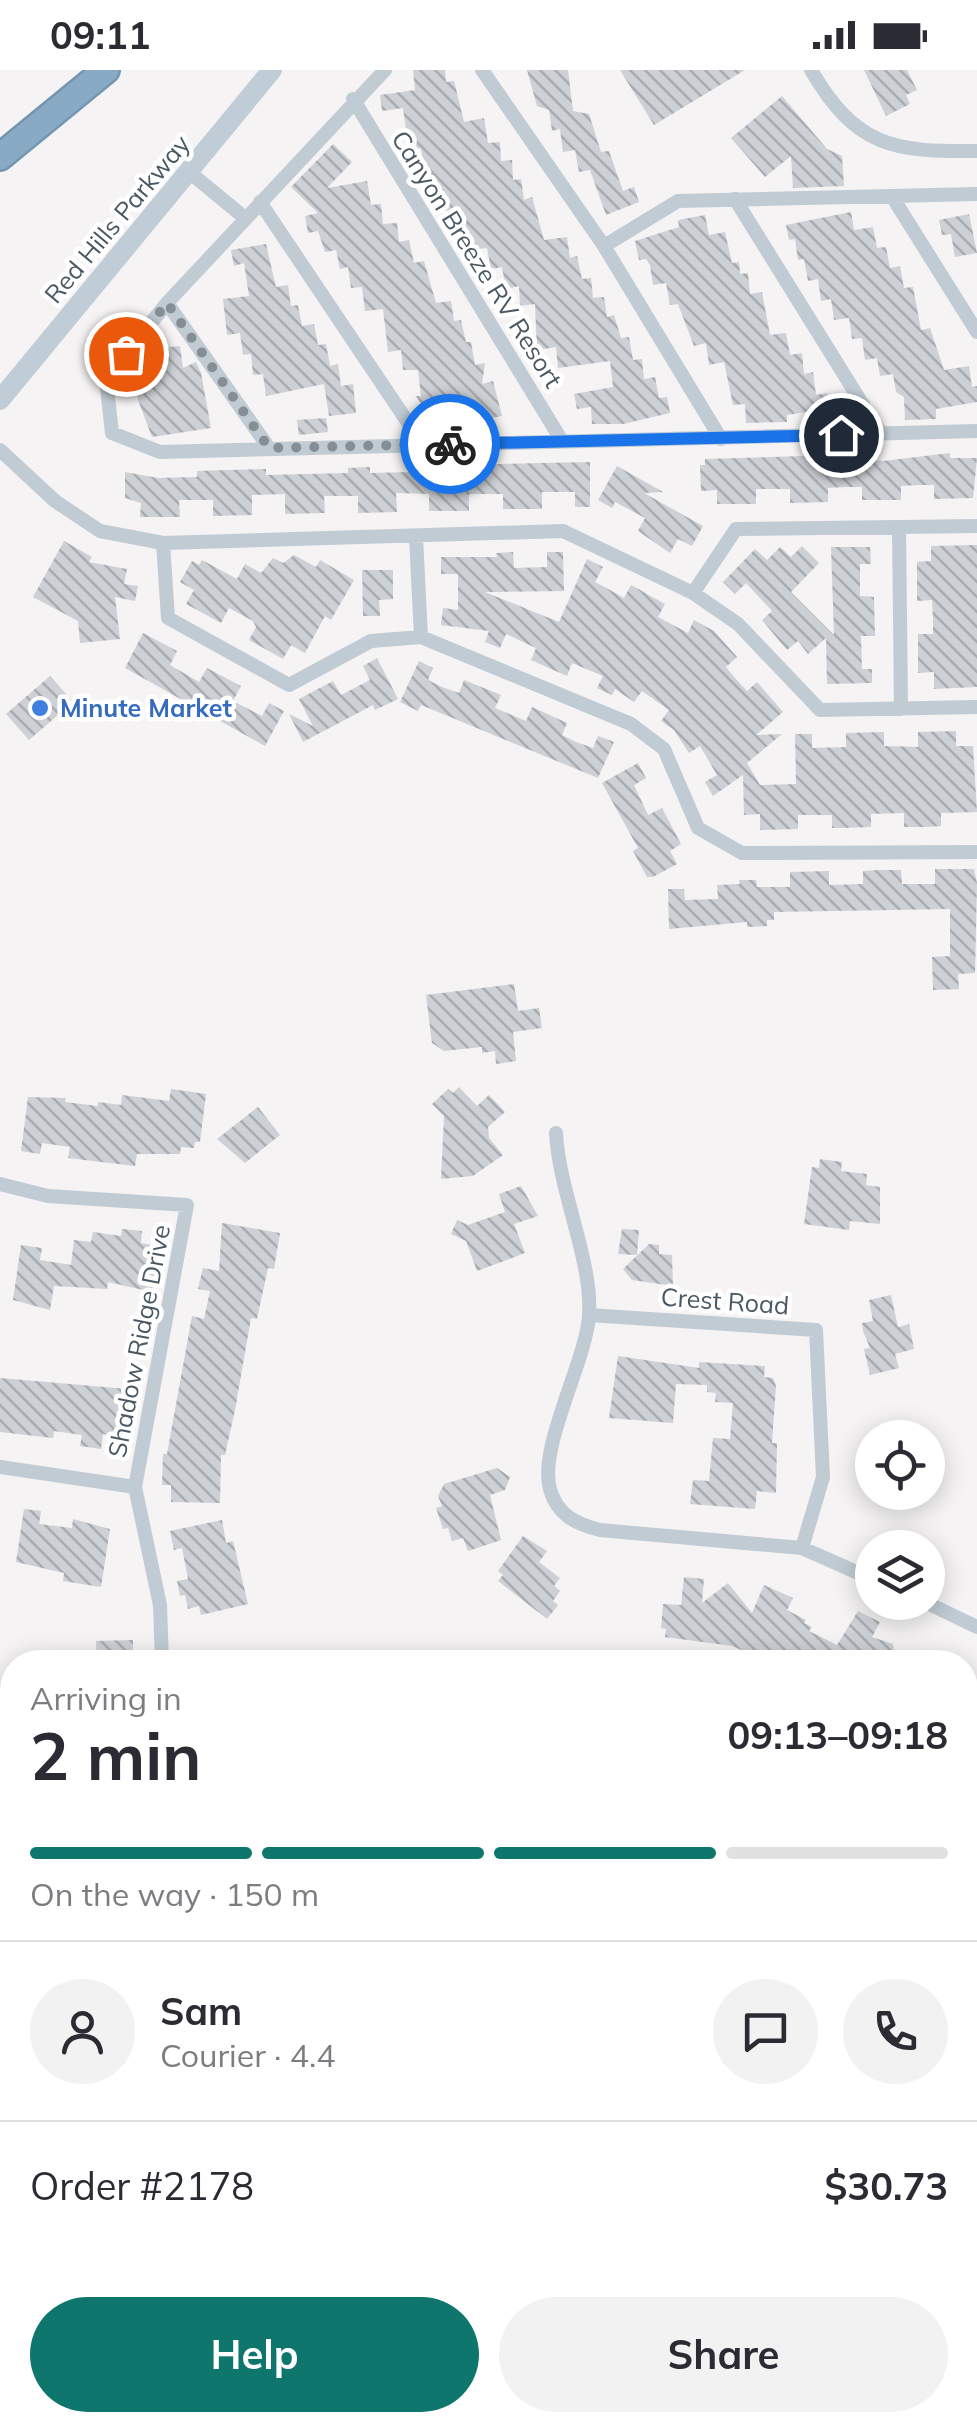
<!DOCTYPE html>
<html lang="en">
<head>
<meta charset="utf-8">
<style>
	body { margin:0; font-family:Mulish,sans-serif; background:#f2f2f3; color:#2b2b33; height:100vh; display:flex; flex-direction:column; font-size:38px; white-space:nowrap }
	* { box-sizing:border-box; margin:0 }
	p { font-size:32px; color:#7c7c81 }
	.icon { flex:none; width:55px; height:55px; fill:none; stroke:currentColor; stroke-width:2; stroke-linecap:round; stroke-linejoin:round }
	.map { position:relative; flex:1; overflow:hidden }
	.panel { position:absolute; left:0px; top:1580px; width:978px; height:782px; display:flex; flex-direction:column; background:#fff; border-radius:40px 40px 0 0; box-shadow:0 5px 25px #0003 }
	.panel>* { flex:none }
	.buttons { position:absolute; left:855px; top:1350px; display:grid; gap:20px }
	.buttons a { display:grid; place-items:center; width:90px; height:90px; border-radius:50%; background:#fff; box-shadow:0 5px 25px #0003; font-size:50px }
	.pin { position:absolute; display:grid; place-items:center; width:85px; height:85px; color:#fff; margin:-42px; border:5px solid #fff; border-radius:50%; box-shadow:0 2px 10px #0007 }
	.courier { position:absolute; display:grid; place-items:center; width:100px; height:100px; margin:-50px; border:8px solid #1a73e8; border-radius:50%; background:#fff; color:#222; box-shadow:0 2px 12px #0007 }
	.headline em { font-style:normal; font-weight:700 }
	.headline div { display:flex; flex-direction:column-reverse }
	.headline { display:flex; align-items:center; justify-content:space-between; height:170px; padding:0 30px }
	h1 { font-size:65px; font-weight:700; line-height:75px }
	.bar { display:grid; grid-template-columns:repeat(4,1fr); gap:15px 10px; align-content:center; height:120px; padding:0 30px }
	.bar i { height:12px; border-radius:8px; background:#e1e1e2 }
	.bar .on { background:#0f766e }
	.bar p { grid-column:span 4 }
	.line { display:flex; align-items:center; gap:25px; padding:0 30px; border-top:2px solid #e1e1e2 }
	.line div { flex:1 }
	.round { display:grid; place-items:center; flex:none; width:105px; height:105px; border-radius:52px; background:#f2f2f3 }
	.primary-button { display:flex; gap:20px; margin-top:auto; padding:20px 30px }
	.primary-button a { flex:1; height:115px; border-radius:60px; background:#0f766e; color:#fff; font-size:40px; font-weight:700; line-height:115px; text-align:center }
	.primary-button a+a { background:#f2f2f3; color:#2b2b33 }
	.status { display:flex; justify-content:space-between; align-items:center; height:70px; padding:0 50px; background:#fff; direction:ltr }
	.status svg { height:28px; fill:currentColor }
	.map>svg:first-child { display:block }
</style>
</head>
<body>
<div class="status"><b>09:11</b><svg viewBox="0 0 49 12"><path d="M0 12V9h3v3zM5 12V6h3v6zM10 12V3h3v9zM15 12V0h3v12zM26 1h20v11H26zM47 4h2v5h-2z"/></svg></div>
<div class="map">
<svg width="977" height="2362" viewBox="0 0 977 2362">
	<defs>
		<pattern id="grass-dots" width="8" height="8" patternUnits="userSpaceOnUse" patternTransform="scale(2.5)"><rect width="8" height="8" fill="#c0f4d0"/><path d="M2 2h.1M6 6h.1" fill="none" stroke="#a6d3b5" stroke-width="1.8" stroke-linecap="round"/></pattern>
		<pattern id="building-back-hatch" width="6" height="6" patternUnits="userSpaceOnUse" patternTransform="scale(2.5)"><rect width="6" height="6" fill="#cdd0d5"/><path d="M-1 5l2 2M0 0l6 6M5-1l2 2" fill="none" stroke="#a8acb0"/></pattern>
	</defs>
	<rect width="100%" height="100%" fill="#f5f3f3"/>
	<path fill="url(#grass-dots)" d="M965 1753 977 1756V2026L965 2034Z
		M0 1800H12V2167H0Z
		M0 2201H12V2350H134L143 2362H0Z"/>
	<path fill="url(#building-back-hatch)" d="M413 0H445L446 12 454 11 464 52 484 48 488 73 500 72 501 91 512 90 513 110 521 109 524 130 532 127 544 170 567 167 570 188 577 186 582 209 591 208 593 228 604 227 607 247 614 245 621 268 629 267 633 290 642 289 644 309 655 307 659 328 667 327 670 343 623 354H592L591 337 577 339 574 324 613 317 610 291 558 298 556 277 537 280 535 234 520 236 519 216 506 219 502 197 491 199 487 178 469 180 457 139 443 141 440 119 432 120 430 99 424 100 421 78 409 80 403 38 382 41 380 25 415 20Z
		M527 0H568L573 41 589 44 601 82 609 81 623 121 634 117 639 132 606 145 590 100 579 102 575 80 563 82 560 59 552 61 549 40 537 36Z
		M620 0H745L654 55Z
		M864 0H907L917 20 906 25 910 34 886 46Z
		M782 26 827 79 842 86 844 116 793 118 791 86 765 107 731 68Z
		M333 74 352 92 327 118 367 111 371 135 381 134 383 154 397 153 399 172 409 170 414 193 424 191 436 233 451 231 454 251 461 250 466 272H471L475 295 485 293 482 314 493 311 502 346 476 351V355L439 357 438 340 426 342 416 326H421L418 300H403L401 280 388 282 383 239 365 241 362 217 351 218 348 197 340 199 336 180 325 182 318 161 308 163 305 146 318 143 291 117Z
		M851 142 854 160 873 157 877 178 886 177 890 198 900 196 904 218 913 217 921 260 930 258 944 300 969 296 972 317 977 316V332L936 339V349L905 350 904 327 896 322 893 304 880 306 877 288 865 290 862 268 852 269 849 248 834 250 831 229 821 231 818 209 808 211 804 189 798 190 795 169 789 170 786 155Z
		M969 144 977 183 955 187 951 164 942 165 939 150Z
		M705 145 709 165 725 162 732 193 739 192 740 204 748 203 750 224 762 222 770 265 786 263 790 285 802 283 804 304 813 302 816 325 827 323 830 338 787 345V352L746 353 745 334 733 335 724 292 709 295 706 273 694 276 678 234 670 235 666 213 653 215 650 195 646 189 639 190 635 171 679 157 678 150Z
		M266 174 276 217 288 215 291 236 298 235 302 256 314 254 318 275 326 274 330 296 338 294 341 316 353 314 356 343 329 346 324 314 266 326 263 304 253 305 251 284 243 285 240 263 227 265 223 229 249 226 244 193 234 196 231 180Z
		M180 276 183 298 196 292 201 303 211 358 152 367 138 330 137 306 153 304 150 279Z
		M326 348 328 362 299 365 297 350Z
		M950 383V388H977L973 428 934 429V415H918L901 416V430H862V417H844L828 418V432L790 433V419H756V434H717V420L701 421 700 395H705V389L805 386 883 391Z
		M590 392V437H575V422H542V439H503V424H469V441H429V424L396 423 397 442 358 443V426H324L325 443 285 444V424L252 425V445L213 446V430H179L180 447H140L141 433 125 428V402L158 408 197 407V401L266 399V405L348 403V398L370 397V403L413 402V396Z
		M617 396 663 422 644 423 703 456 692 476 678 469 670 483 638 461 645 448 615 432 612 438 598 430Z
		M64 471 92 487 89 492 127 499 124 514 138 516 135 531 115 527 120 569 80 573 78 551 33 527Z
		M977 475V617L934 619V602L918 603V564H933V548L932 530 917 531V492L931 491V476Z
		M802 476 819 493 791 522 834 565 831 477H870L871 494H860V526L874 527 875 566H861L862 599H872V613L827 614 826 568 808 584 798 571 787 580 762 550 772 541 746 513 735 524 723 512 755 479 767 490 780 477 791 487Z
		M513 482 514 498 547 497V482H563L564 521 485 522 559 552 587 489 603 497 595 512 610 520 624 528 631 515 665 534 658 547 688 563 694 550 714 561 737 587 726 597 735 608 747 621 757 612 783 642 756 665 782 664 747 693 760 715 796 714 795 664H812V678L846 677V663L884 662V676L918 677V662L956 661V676H973L977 742 941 743V756L927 757H904V743L871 744V757L843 758H832V745H798V759L760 760V744L744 745 743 705 713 726 705 712 717 705 700 676 689 683 674 660 661 651 669 640 642 621 634 632 615 619 612 625 597 618 603 606 572 593 567 606 531 590 536 578 506 564 500 578 485 572 489 561 441 555 443 538 458 540V504H441V487H497L496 483Z
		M294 485 316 497 320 490 354 510 331 550 325 546 305 583 291 575 283 589 249 570 256 557 253 551 229 538 221 553 186 534 194 520 180 512 192 491 199 495 202 490 237 509 245 494 261 503 273 488 283 493Z
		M362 500H393V529L379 530 380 546H363Z
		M143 563 177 581 170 595 199 612 207 598 241 616 233 631 262 646 269 633 284 641 265 676 125 598Z
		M377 588 398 629 375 640 373 635 303 672 289 644 313 656 299 629 333 611 341 625 370 610 363 596Z
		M419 591 433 598 428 610 442 617 459 623 464 610 501 625 495 638 526 651 532 637 567 653 562 665 576 672 593 678 598 666 614 672 598 708 421 635 418 641 400 632Z
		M50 606 73 632 29 670 6 644Z
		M638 693 646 708 634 715 648 745 662 738 681 774 670 781 677 794 653 807H647L633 781 638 778 602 713Z
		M935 799H974L977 813 975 903 958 904 959 919 933 920 932 887 950 886V839L774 842V850H767V856L747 857V852L669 859 668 819H684L685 830 718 829 717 815 740 814 739 810H756L757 817H790V802L829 801V815L863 814V801L879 800H901L902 814H935Z
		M514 914 518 941 539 938 542 958 513 962 516 991 496 994 495 981 482 983V977L444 981 432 973 426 925Z
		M459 1017 477 1036 489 1025 505 1042 488 1057 489 1068 503 1085 473 1106 441 1109 444 1046 432 1034 448 1019 453 1023Z
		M171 1019 206 1024 200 1072H195L194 1078 181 1077 180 1084H137L135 1096 68 1088 70 1077 42 1073 40 1084 21 1081 28 1027 66 1028 65 1032 98 1036V1032L121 1035 122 1025 169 1031Z
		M258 1037 280 1065 245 1093 217 1069Z
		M820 1089 842 1092 841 1101 867 1104 866 1115 880 1117V1154L850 1151 849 1160 804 1154 812 1097 819 1098Z
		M521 1116 538 1146 514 1154 525 1183 477 1201 466 1171 451 1164 457 1150 468 1155 505 1142 499 1124Z
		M222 1153 280 1163 274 1199 268 1198 257 1249 251 1248 235 1340 225 1385H221L220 1433 171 1432V1415H162L163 1384H167L192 1246 204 1249 210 1221 198 1219 203 1198 219 1201Z
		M122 1159 142 1161 141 1173 158 1176 152 1222 108 1212 107 1219 54 1216 50 1240 13 1230 21 1175 42 1178 40 1190 71 1195 74 1170 91 1172 93 1162 121 1166Z
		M622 1159 639 1160 637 1185 618 1184Z
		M649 1174 659 1175V1184L672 1185 673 1216 632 1210 623 1199Z
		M891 1225 898 1257 909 1254 914 1279 895 1284 899 1298 870 1305 864 1279 870 1278 863 1261 862 1253 873 1251 869 1230Z
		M618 1286 699 1298V1292L765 1296 764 1307 773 1308 776 1316 772 1373H777L776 1423 757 1421 755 1439 690 1434 693 1410 709 1411 713 1368 730 1369 733 1333 715 1332 716 1323 707 1322V1315L676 1314 673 1353 609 1348Z
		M0 1308 128 1319 120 1367 103 1364 101 1379 80 1376 82 1365 54 1361 53 1368 0 1362Z
		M497 1398 510 1407 505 1420 490 1425 501 1470 468 1481 463 1468 452 1471 448 1458 443 1459 436 1438 442 1436 438 1426 444 1414Z
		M24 1439 41 1441 39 1454 72 1458 73 1449 110 1459 101 1517 63 1511 64 1503 16 1492Z
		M222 1450 226 1473 233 1471 248 1534 201 1545 199 1536 188 1539 185 1525 180 1526 177 1511 188 1509 182 1478 174 1480 170 1461Z
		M523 1466 547 1481 539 1492 560 1508 554 1516 560 1521 553 1531 558 1535 547 1549 498 1511 503 1505 498 1501Z
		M684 1507 704 1509 702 1533 728 1513 752 1543 764 1515 793 1528 787 1540 806 1550 804 1553 812 1557 809 1561 837 1575 858 1541 880 1552 872 1567 893 1574 896 1592H769L732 1576 665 1567 666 1559 661 1558 663 1534 681 1535Z
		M133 1570V1592H97L96 1571Z"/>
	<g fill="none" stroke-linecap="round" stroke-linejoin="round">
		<g stroke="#7395b0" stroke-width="30">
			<path id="highway" d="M0 87 106 0"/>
		</g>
		<path stroke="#c0cbd3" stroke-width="8" d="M965 1769 977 1773
			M0 1888 12 1891
			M965 1989 973 1984 977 1968
			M0 2161 12 2163
			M11 2253 8 2225 12 2203
			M83 2350 98 2362"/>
		<path stroke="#c0cbd3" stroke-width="14" d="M385 0 167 233 106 309 112 363 160 382 977 361
			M482 0 604 176 721 369
			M811 0C856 77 893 82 977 81
			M353 29 562 371
			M188 101 245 148
			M893 128 977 262
			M735 129 881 364
			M260 132 423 375
			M604 176 678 131 977 124
			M167 233 269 378
			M0 380 55 431 100 461 163 473 563 461 693 523 738 554 820 640 977 637
			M899 457 901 639
			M416 467 421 567
			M163 473 168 548 289 615 371 571 421 567 631 654 664 679 698 758 742 783 977 782
			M693 523 736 459 977 456
			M556 1063C559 1122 593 1192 589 1246 586 1291 538 1378 550 1419 557 1445 576 1454 600 1460L802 1478 872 1509
			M0 1114 48 1126 187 1135 135 1417 160 1535 162 1592
			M589 1245 816 1260 823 1407 802 1478
			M0 1397 135 1417
			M925 1532 977 1557
			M0 1699 12 1698
			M965 2160 977 2153
			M0 2186 12 2187
			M337 2350 338 2362
			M542 2350 544 2362
			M742 2350 743 2362"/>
		<path stroke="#c0cdd7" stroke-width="20" d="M0 330 272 0"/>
		<use href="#highway" stroke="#88aac4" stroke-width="25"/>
	</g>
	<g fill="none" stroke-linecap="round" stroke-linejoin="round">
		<path stroke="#858e95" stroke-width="10" stroke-dasharray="0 18" d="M126 284 167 233 269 378 450 374"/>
		<path stroke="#1a73e8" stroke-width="12" d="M450 374 841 365"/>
	</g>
	<circle fill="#3f7fe0" stroke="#fff" stroke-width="4" cx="40" cy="638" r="10"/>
	<g text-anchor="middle" stroke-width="9" stroke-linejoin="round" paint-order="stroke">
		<g font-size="25" fill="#495862" stroke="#fff">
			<text transform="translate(117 149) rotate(-50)" y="9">Red Hills Parkway</text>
			<text transform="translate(477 189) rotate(58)" y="9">Canyon Breeze RV Resort</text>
			<text transform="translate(725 1231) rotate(4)" y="9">Crest Road</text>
			<text transform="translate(139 1271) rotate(-79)" y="9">Shadow Ridge Drive</text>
		</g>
		<g font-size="25" font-weight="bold" fill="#366cbe" stroke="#fff" text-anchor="start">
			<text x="60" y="647">Minute Market</text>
		</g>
	</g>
</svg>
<div class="buttons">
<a><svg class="icon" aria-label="locate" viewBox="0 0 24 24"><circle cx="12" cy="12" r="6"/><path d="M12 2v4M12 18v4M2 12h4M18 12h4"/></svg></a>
<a><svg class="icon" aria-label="layers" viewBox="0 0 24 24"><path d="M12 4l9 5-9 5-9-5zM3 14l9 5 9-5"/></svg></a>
</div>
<div class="pin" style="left:126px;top:284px;background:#ea580c"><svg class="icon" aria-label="bag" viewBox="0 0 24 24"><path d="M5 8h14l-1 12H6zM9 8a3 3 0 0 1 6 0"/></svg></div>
<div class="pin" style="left:841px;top:365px;background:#1f2937"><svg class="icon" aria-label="home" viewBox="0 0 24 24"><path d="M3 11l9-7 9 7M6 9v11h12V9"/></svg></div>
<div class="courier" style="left:450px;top:374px"><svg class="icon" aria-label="bike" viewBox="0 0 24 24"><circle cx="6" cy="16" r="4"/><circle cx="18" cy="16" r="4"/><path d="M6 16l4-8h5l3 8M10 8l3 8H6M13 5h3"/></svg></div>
<section class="panel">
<div class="headline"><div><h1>2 min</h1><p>Arriving in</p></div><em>09:13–09:18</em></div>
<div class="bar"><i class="on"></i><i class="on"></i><i class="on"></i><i></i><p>On the way · 150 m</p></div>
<div class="line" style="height:180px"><a class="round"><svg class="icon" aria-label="person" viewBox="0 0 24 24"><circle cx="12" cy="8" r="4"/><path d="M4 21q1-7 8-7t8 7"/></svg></a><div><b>Sam</b><p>Courier · 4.4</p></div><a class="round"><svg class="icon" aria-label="chat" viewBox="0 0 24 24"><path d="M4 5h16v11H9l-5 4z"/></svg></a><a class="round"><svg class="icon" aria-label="phone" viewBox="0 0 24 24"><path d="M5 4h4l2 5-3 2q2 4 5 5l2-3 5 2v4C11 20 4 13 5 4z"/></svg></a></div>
<div class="line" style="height:130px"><div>Order #2178</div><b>$30.73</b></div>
<div class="primary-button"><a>Help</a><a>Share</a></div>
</section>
</div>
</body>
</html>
